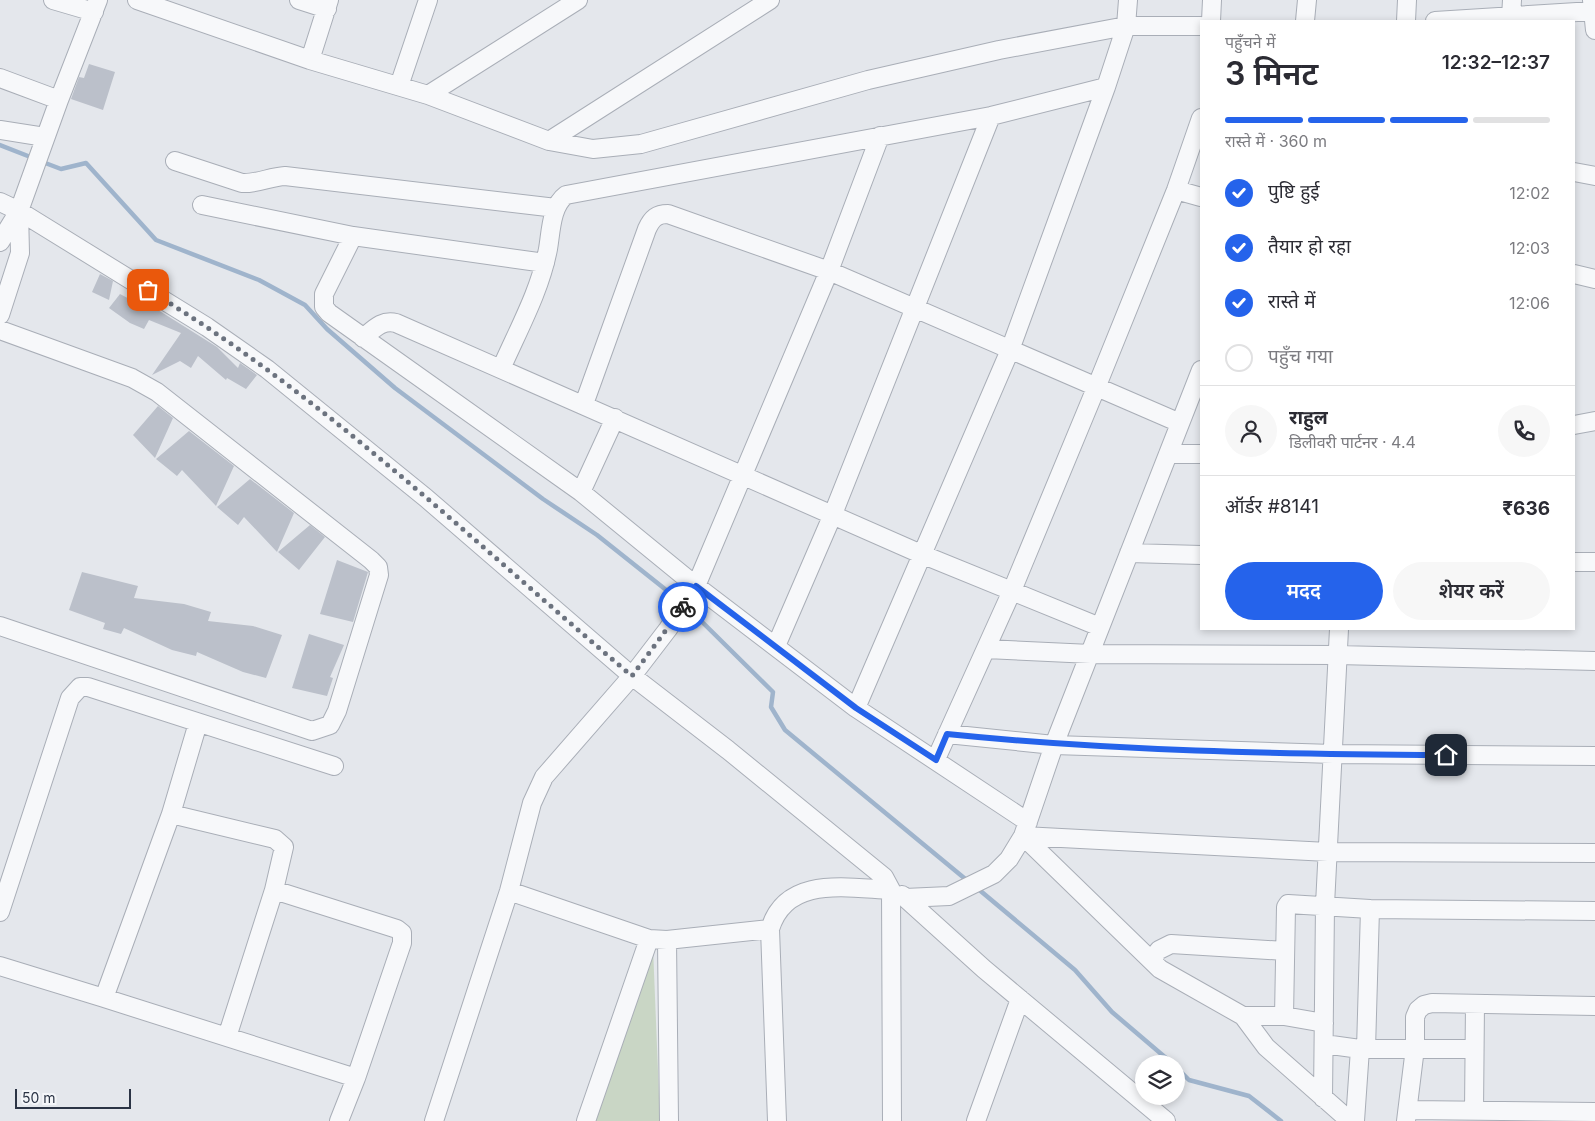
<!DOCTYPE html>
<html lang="hi">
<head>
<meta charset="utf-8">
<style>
	body { margin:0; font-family:Inter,"Noto Sans Devanagari",sans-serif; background:#f7f7f7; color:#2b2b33; height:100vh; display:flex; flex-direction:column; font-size:19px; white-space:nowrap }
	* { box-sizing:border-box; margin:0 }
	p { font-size:16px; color:#7c7c81 }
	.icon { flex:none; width:28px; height:28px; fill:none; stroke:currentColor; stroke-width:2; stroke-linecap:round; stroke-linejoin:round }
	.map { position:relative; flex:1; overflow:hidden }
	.sheet { position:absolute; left:1200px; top:20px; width:375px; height:610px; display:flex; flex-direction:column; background:#fff; border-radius:0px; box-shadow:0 2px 8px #0003 }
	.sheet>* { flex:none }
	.fabs { position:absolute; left:1135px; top:1055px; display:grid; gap:10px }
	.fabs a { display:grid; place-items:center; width:50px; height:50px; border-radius:50%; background:#fff; box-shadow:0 2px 8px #0003; font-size:25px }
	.scale { position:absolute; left:15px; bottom:12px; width:116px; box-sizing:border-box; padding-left:5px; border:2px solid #2b3445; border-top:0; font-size:14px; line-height:18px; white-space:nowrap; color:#2b3445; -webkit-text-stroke:4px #f4f6f9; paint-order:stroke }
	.pin { position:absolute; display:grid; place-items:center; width:42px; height:42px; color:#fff; margin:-21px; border-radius:10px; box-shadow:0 2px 8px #0006 }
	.courier { position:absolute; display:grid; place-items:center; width:50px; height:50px; margin:-25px; border:4px solid #2563eb; border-radius:50%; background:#fff; color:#222; box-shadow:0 1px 6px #0007 }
	.overview em { font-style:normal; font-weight:600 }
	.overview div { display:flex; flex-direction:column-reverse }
	.overview { display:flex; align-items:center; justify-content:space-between; height:85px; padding:0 25px }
	h1 { font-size:32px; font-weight:600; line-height:38px }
	.bar { display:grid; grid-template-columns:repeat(4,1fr); gap:8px 5px; align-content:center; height:60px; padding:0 25px }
	.bar i { height:6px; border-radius:4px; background:#e1e1e2 }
	.bar .on { background:#2563eb }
	.bar p { grid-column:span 4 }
	.line { display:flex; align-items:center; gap:12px; padding:0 25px; border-top:1px solid #e1e1e2 }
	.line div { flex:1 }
	.round { display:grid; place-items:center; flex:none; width:52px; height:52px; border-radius:26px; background:#f7f7f7 }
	ol { padding:0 25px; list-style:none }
	li { display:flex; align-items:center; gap:15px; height:55px }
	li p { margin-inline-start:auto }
	li .icon { padding:5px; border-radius:50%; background:#2563eb; color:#fff; stroke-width:4 }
	li:last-child { color:#7c7c81 }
	li i { width:28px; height:28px; border:2px solid #e1e1e2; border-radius:50% }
	.action { display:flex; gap:10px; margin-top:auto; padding:10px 25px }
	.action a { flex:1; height:58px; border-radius:30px; background:#2563eb; color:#fff; font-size:20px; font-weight:600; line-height:58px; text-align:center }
	.action a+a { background:#f7f7f7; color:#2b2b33 }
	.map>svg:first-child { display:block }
</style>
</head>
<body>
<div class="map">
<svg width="1595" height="1121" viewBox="0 0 1595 1121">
	<rect width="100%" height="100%" fill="#e4e7ec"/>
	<path fill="#c9d6c5" d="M653 947 660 1121H593Z"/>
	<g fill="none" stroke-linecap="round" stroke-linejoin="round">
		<path stroke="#9fb4cc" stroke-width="4.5" d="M0 145 33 158
			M40 161 61 169 86 163 156 240 259 280 305 305 327 329 395 388 543 499 597 535 680 601
			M686 606 773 692 771 707 785 730 969 882
			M977 888 1075 970 1112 1012 1173 1064
			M1176 1067 1189 1080 1249 1096 1281 1121"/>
	</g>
	<path fill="#bbc0ca" d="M89 64 115 72 103 110 71 99 79 77 84 78Z
		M100 274 113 281 109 300 92 292Z
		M120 294 135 302 139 298 217 347 238 368 240 363 257 375 246 389 227 378 226 380 198 356 191 368 180 361 152 375 181 333 149 320 144 329 130 323 109 308Z
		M158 406 173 418 155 458 133 435Z
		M189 431 234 466 216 506 182 470 177 476 156 459Z
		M250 479 294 513 277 552 244 517 238 525 217 507Z
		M310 525 325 537 299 570 278 552Z
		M337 560 368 572 353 622 320 614Z
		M82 572 138 586 134 598 184 604 211 612 208 621 253 626 282 635 266 678 243 672 197 652 196 656 172 650 124 628 121 634 103 629 105 623 69 610Z
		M309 634 344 645 330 677 333 678 327 696 292 688Z"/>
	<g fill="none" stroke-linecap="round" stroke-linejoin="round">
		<g stroke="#a9aeb7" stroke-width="20">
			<path id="minor" d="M53 0 94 12
				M137 0 310 60 428 95 549 141 593 149 641 144 868 80 999 50 1126 26 1128 0
				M299 0 327 9
				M1592 0 1595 30
				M1511 17 1512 0
				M1211 21 1212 0
				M1305 21 1307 0
				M1406 21 1407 0
				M1435 21 1593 11
				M310 60 329 0
				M0 78 59 100
				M399 86 428 0
				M428 95 578 0
				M0 130 45 137
				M549 141 770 0
				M175 161 242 183C256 184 270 177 285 176L556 208
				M1574 172 1595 176
				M1176 190 1201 197
				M0 202 19 211 207 327 267 369 426 498 632 676 728 750 884 877 891 890 892 1121
				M202 205 353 236 545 263
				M353 236 324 294V307L329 313 581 492 696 586 856 708 1028 822
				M0 242 19 211 59 100 98 0
				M1574 274 1595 279
				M0 315 20 253 19 211
				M0 330 132 378 157 392 371 560 378 567 379 575 337 711 330 725 312 731 0 626
				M363 338C373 330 382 319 396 323L921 554 1100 627
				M501 369C518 330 540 291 548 249 551 232 551 206 566 195L991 116 1106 87
				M584 404 647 229C652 218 657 214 668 214L829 271 1180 423
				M1574 425 1595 421
				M1168 454H1201
				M581 492 615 418
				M1129 553 1201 555
				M1574 562H1595
				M776 646 833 514 991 116
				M986 649 1091 654 1337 655 1595 661
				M856 708 1010 350 1106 87 1126 26H1201
				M947 734 1054 745 1333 754 1595 756
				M936 759 1011 593 1096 388 1176 190 1201 118
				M171 814 275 839 284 847 274 890 227 1037
				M1023 836 1328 852 1595 853
				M1023 836 1160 969 1243 1016 1266 1047 1350 1121
				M509 891 649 939 667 940 770 929
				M902 895 984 969 1166 1121
				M905 898 949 896 994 874 1009 859 1023 836 1054 745 1201 370
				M0 912 70 698 80 687H88L334 766
				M667 940 669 1121
				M1151 960 1159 950 1171 944 1285 951
				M0 966 104 998 171 814 198 723
				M104 998 356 1078 402 943V933L397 929 274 890
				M1243 1016H1284L1324 1023
				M1284 1016 1286 907 1288 904 1370 909
				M1324 1044 1360 1049
				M1366 1049H1474
				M1323 1098 1325 905 1339 629
				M1409 1110 1595 1112
				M1474 1111 1475 1004
				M339 1121 356 1078
				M434 1121 509 891 532 803 544 777 632 676 668 629 696 586 829 271 880 136
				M586 1121 649 939
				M777 1121 770 929C786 875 847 888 891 890
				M976 1121 1020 999
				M1355 1121 1360 1049H1366L1370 909 1595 911
				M1406 1121 1415 1048V1017L1418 1010 1424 1005 1432 1003 1595 1006"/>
		</g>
		<use href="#minor" stroke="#f7f8fa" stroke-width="18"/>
	</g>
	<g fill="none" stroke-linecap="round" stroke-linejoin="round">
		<path stroke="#6c737f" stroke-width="5" stroke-dasharray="0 9" d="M148 290C325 396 474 543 632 676L683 607"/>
		<path stroke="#2563eb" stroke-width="6" d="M683 607 696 586 856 708 936 760 947 734C1112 751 1279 754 1446 755"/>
	</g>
</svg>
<div class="fabs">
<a><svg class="icon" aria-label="layers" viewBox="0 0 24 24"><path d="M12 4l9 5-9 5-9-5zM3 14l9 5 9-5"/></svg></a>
</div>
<div class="scale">50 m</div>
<div class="pin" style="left:148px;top:290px;background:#ea580c"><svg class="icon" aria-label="bag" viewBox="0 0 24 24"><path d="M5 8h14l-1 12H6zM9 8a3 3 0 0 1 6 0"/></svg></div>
<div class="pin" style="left:1446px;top:755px;background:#1f2937"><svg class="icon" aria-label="home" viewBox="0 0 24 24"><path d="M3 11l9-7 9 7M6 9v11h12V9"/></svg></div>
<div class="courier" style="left:683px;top:607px"><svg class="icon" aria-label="bike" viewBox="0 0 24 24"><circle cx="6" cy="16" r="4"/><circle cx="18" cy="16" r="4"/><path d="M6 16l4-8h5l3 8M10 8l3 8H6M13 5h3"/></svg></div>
<section class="sheet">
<div class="overview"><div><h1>3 मिनट</h1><p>पहुँचने में</p></div><em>12:32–12:37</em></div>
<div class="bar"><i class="on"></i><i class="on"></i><i class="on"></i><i></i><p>रास्ते में · 360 m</p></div>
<ol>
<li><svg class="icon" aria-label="check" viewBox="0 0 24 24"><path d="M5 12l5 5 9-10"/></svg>पुष्टि हुई<p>12:02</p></li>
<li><svg class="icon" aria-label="check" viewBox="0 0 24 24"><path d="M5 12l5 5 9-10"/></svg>तैयार हो रहा<p>12:03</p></li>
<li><svg class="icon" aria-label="check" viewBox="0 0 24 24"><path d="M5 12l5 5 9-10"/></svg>रास्ते में<p>12:06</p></li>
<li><i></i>पहुँच गया</li>
</ol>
<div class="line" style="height:90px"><a class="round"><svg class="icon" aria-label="person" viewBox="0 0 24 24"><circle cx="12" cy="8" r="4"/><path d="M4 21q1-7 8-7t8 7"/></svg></a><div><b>राहुल</b><p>डिलीवरी पार्टनर · 4.4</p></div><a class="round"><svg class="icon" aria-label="phone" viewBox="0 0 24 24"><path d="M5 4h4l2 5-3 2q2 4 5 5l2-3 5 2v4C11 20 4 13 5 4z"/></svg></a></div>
<div class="line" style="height:65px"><div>ऑर्डर #8141</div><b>₹636</b></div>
<div class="action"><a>मदद</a><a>शेयर करें</a></div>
</section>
</div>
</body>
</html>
